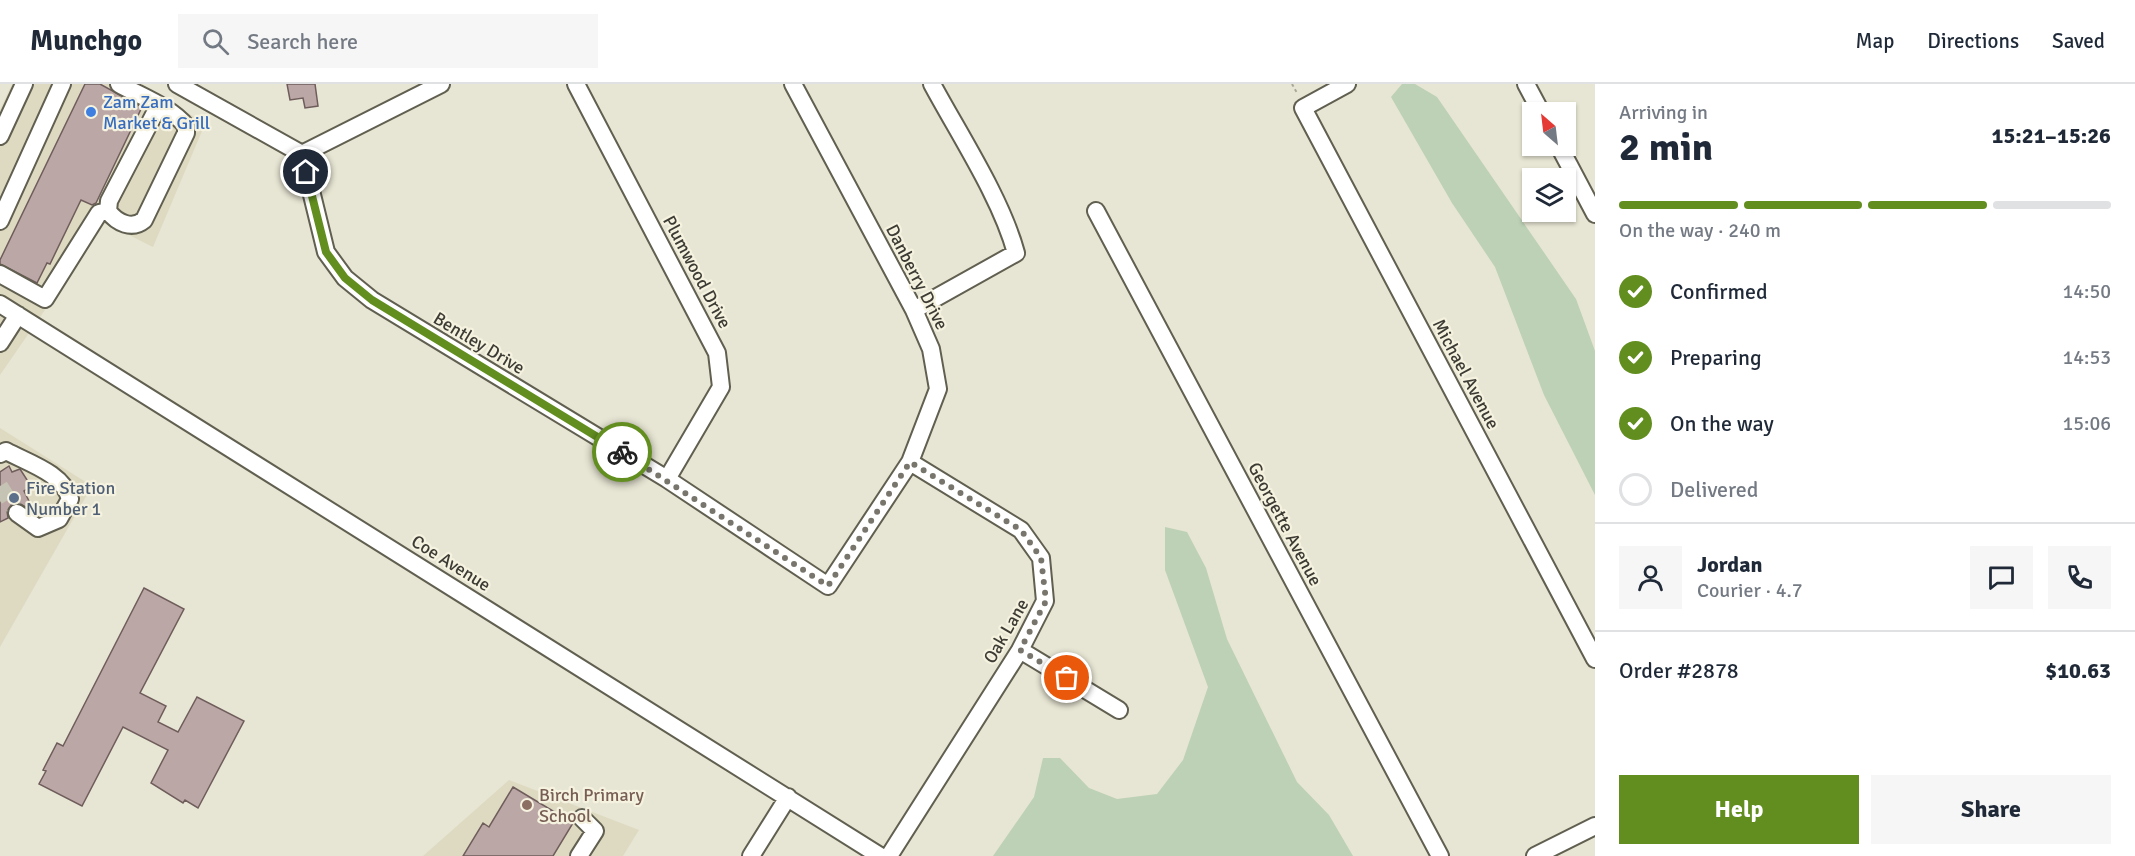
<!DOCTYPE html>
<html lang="en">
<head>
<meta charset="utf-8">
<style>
	body { margin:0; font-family:Signika,sans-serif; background:#f6f6f7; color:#1f2937; height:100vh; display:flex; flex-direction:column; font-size:22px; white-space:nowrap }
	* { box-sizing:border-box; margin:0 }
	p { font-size:20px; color:#747a83 }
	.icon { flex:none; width:33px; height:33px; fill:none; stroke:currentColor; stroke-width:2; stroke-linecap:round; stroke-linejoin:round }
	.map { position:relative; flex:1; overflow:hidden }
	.sheet { display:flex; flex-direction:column; background:#fff; width:540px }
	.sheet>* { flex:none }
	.needle { width:39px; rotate:332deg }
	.fabs { position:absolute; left:1522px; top:18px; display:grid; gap:12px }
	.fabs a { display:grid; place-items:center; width:54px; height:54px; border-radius:0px; background:#fff; box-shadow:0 2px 4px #0004; font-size:30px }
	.pin { position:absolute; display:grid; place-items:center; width:51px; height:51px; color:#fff; margin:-26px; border:3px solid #fff; border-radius:50%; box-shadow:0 2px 6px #0007 }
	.courier { position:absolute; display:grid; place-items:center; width:60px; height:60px; margin:-30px; border:4px solid #628e1f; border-radius:50%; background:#fff; color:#222; box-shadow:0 2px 8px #0007 }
	.head em { font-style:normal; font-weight:700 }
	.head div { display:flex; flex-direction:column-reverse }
	.head { display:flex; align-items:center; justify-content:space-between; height:102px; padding:0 24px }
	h1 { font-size:39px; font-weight:700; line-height:45px }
	.bar { display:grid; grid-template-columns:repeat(4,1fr); gap:9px 6px; align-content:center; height:72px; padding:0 24px }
	.bar i { height:8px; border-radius:4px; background:#e0e1e3 }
	.bar .on { background:#628e1f }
	.bar p { grid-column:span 4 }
	.line { display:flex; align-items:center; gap:15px; padding:0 24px; border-top:2px solid #e0e1e3 }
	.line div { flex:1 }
	.round { display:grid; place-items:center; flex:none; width:63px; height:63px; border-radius:0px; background:#f6f6f7 }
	ol { padding:0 24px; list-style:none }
	li { display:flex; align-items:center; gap:18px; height:66px }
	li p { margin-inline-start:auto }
	li .icon { padding:6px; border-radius:50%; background:#628e1f; color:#fff; stroke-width:4 }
	li:last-child { color:#747a83 }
	li i { width:33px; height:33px; border:3px solid #e0e1e3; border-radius:50% }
	.button { display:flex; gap:12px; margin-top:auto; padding:12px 24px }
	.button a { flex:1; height:69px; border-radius:0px; background:#628e1f; color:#fff; font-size:24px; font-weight:700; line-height:69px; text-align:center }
	.button a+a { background:#f6f6f7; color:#1f2937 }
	header { display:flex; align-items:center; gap:36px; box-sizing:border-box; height:84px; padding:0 30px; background:#fff; border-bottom:2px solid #e0e1e3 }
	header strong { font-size:28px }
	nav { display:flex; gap:33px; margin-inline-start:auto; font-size:21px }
	.search { width:420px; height:54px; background:#f6f6f7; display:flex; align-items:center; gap:15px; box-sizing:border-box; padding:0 21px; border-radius:0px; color:#747a83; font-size:22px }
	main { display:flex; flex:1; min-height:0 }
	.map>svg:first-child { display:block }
</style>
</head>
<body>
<header>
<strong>Munchgo</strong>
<div class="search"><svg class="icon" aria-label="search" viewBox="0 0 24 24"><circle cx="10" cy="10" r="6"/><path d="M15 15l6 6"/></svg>Search here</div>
<nav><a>Map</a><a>Directions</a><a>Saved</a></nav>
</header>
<main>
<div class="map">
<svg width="1595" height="772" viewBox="0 0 1595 772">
	<rect width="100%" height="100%" fill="#e7e5d3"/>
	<path fill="#dedac1" d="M12 0H142L205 40 153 163 105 139 0 291V26Z
		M0 344 92 402 0 563Z
		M509 696 639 746 623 772H423Z"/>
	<path fill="#bcd1b6" d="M1402 0H1415L1437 13 1576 215 1595 267V411L1544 311 1495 183 1452 119 1391 13Z
		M1165 443 1187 448 1206 484 1227 555 1297 698 1329 731 1353 772H993L1034 713 1043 674H1060L1089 704 1117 715 1157 710 1183 676 1208 603 1165 486Z"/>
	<path fill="#bba7a5" stroke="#6f5d5c" stroke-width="1.5" d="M85 0H100L142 23 96 119 92 121 81 116 50 180 47 179 37 199 0 180V176Z
		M287 0H315L318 22 305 24 303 14 290 16Z
		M9 382 12 388 20 385 31 402 24 407 31 421 27 424 19 419 12 420 7 427 8 434 0 438V388Z
		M144 504 184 525 140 609 166 622 158 638 178 648 197 613 244 637 198 724 185 716 183 719 151 699 168 666 123 643 82 722 39 700 46 687 43 686 57 659 63 662Z
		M513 703 573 739 553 772H463L483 739 489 743Z"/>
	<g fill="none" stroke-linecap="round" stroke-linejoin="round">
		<path stroke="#c5c3b3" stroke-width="16" stroke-dasharray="16 8" stroke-linecap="butt" d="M0 402 17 429"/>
		<g stroke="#615f50" stroke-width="20">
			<path id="minor" d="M119 0C140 12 171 23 186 42V49L144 136C132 146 117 139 108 127L109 117 158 23
				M177 0 302 70 326 168 345 194 372 216 667 395 828 502 910 378 938 305 931 265 914 226 793 0
				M576 0 717 269 721 303 667 395
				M1347 0 1303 24 1595 575
				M1526 0 1541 28
				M0 52 24 0
				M1559 62 1595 130
				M302 70 441 0
				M1096 127 1440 772
				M0 137 62 0
				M0 190 45 215 99 129 108 127
				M0 220 880 772
				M914 226 1016 169C1001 114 960 52 932 0
				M0 259 18 231
				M0 370 6 367C28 379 63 389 70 415L59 435 38 444 17 429
				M1020 566 1119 626
				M579 772 595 747 582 734
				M751 772 788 713
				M889 772 1020 566 1045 517 1041 474 1021 446 910 378
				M1535 772 1595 742"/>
		</g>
		<path stroke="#a8a698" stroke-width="2" stroke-dasharray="3 3" stroke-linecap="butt" d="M1292 0 1297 9"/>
		<use href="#minor" stroke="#fff" stroke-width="16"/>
	</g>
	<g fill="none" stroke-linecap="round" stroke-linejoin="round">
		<path stroke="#78766c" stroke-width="6" stroke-dasharray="0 10.8" d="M622 368 828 502 910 378 1021 446 1041 474 1046 517 1020 566 1067 594"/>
		<path stroke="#628e1f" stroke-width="8" d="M306 88 326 168 345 194 372 216 622 368"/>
	</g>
	<circle fill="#3f7fe0" stroke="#f5f2e0" stroke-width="2" cx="91" cy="28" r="6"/>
	<circle fill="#5c6f8a" stroke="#f5f2e0" stroke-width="2" cx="14" cy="414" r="6"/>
	<circle fill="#8d6e63" stroke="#f5f2e0" stroke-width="2" cx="527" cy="721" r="6"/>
	<g text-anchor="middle" stroke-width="4.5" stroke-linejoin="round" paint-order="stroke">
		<g font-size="18" fill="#366cbe" stroke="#f5f2e0" text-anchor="start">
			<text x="103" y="24">Zam Zam<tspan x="103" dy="21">Market &amp; Grill</tspan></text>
		</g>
		<g font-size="18" fill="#3c3b34" stroke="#f5f2e0">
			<text transform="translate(697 188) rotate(62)" y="6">Plumwood Drive</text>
			<text transform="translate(917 193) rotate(63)" y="6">Danberry Drive</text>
			<text transform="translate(479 259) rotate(31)" y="6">Bentley Drive</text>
			<text transform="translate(1466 290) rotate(62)" y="6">Michael Avenue</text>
			<text transform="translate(1285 440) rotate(62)" y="6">Georgette Avenue</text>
			<text transform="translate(451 479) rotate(32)" y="6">Coe Avenue</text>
			<text transform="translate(1006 547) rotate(-60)" y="6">Oak Lane</text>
		</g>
		<g font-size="18" fill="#4e5e75" stroke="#f5f2e0" text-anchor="start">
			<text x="26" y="410">Fire Station<tspan x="26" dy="21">Number 1</tspan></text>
		</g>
		<g font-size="18" fill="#785e54" stroke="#f5f2e0" text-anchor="start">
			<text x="539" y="717">Birch Primary<tspan x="539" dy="21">School</tspan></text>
		</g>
	</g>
</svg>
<div class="fabs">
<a><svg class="needle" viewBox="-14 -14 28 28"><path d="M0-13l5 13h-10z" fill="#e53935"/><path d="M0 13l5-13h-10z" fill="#747a83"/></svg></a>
<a><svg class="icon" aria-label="layers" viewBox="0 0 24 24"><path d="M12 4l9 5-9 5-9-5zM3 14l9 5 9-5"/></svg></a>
</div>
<div class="pin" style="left:1067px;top:594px;background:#ea580c"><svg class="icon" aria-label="bag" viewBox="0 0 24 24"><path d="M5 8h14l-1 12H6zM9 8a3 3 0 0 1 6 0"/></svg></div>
<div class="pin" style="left:306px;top:88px;background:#1f2937"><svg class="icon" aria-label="home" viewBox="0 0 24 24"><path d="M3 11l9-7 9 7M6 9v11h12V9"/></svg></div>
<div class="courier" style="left:622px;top:368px"><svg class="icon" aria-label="bike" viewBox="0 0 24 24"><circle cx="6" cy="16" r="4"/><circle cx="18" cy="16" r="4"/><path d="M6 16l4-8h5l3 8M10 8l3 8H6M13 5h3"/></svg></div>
</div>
<section class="sheet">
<div class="head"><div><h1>2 min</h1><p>Arriving in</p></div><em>15:21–15:26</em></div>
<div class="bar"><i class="on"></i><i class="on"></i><i class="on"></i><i></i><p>On the way · 240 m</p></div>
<ol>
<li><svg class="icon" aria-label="check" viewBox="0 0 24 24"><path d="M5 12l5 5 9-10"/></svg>Confirmed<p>14:50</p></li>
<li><svg class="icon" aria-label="check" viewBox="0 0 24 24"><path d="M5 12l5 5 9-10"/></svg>Preparing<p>14:53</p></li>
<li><svg class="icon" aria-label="check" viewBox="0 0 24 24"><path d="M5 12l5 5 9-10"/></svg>On the way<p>15:06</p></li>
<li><i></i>Delivered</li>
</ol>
<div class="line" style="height:108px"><a class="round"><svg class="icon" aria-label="person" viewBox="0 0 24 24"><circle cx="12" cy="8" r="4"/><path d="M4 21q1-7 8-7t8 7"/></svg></a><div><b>Jordan</b><p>Courier · 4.7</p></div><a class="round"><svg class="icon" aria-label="chat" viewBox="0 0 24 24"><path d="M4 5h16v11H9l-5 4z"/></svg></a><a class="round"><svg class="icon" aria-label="phone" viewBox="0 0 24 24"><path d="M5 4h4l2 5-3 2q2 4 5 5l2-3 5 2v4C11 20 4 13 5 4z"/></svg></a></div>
<div class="line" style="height:78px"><div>Order #2878</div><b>$10.63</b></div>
<div class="button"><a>Help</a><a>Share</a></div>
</section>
</main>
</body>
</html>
